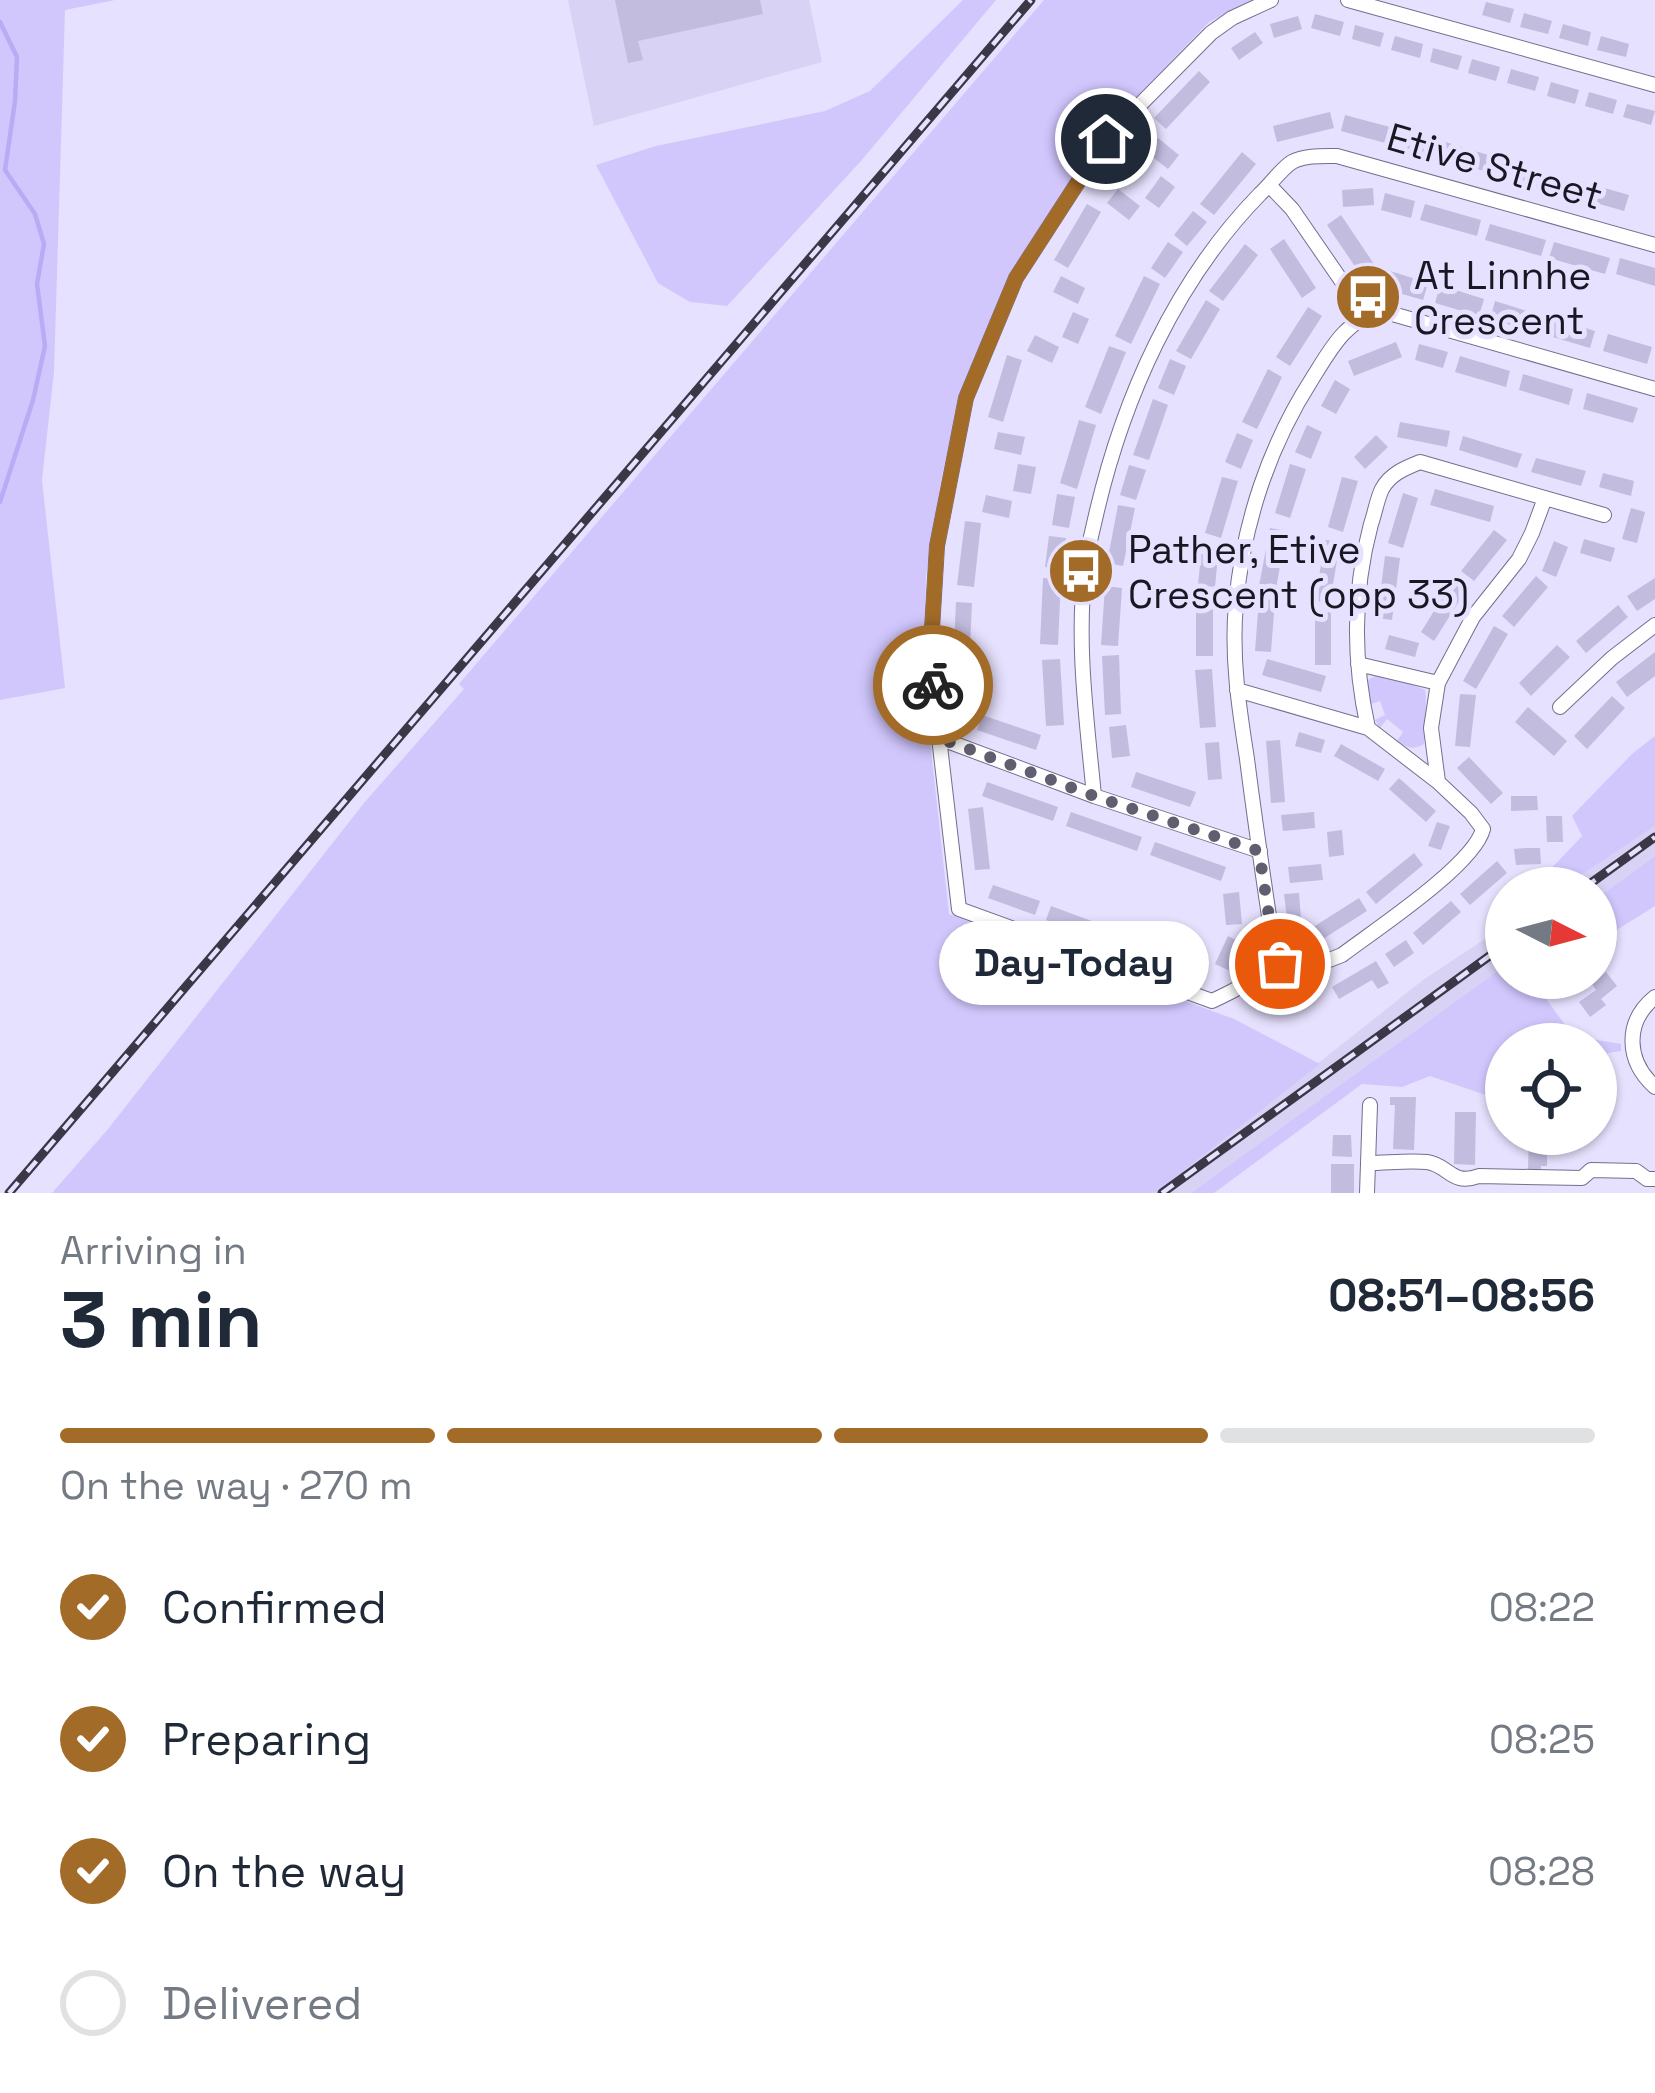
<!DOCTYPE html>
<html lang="en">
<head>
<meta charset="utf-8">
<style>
	body { margin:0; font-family:"Space Grotesk",sans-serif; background:#f2f2f3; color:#1f2937; height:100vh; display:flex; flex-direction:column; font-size:45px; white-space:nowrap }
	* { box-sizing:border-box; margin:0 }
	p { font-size:39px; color:#747a83 }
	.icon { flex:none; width:66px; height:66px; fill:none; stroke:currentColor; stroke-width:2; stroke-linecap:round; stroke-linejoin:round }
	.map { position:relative; height:1193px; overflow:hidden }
	.side { display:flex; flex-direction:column; background:#fff; flex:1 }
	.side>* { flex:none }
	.needle { width:78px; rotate:96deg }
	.controls { position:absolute; left:1485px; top:867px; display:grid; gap:24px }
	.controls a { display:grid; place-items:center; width:132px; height:132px; border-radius:50%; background:#fff; box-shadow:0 3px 9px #0004; font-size:60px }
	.pin { position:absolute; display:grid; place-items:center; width:102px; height:102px; color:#fff; margin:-51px; border:6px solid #fff; border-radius:50%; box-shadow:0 3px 12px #0007 }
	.courier { position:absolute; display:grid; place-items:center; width:120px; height:120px; margin:-60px; border:9px solid #a36b28; border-radius:50%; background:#fff; color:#222; box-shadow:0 3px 15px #0007 }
	.bubble { position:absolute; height:84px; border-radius:42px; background:#fff; box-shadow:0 3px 9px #0004; font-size:39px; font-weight:800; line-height:84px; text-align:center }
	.summary em { font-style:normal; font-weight:800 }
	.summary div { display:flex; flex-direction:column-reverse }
	.summary { display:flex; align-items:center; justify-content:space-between; height:204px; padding:0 60px }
	h1 { font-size:78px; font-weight:800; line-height:90px }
	.bar { display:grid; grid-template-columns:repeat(4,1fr); gap:18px 12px; align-content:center; height:144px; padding:0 60px }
	.bar i { height:15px; border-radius:9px; background:#e0e1e3 }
	.bar .active { background:#a36b28 }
	.bar p { grid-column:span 4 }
	ol { padding:0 60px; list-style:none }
	li { display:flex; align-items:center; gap:36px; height:132px }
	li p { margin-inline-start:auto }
	li .icon { padding:12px; border-radius:50%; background:#a36b28; color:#fff; stroke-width:4 }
	li:last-child { color:#747a83 }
	li i { width:66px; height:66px; border:6px solid #e0e1e3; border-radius:50% }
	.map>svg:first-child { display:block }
</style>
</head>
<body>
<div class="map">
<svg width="1655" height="1193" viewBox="0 0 1655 1193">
	<rect width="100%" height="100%" fill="#e6e1fe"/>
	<path fill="#d8d2f5" d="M568 0H809L822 62 594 126Z
		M1655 826V856L1596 899V888H1562Z
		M1506 925V965L1191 1193H1155L1423 980Z"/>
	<path fill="#d1c7fd" d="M0 0H115L65 10 54 372 42 480 65 688 0 700Z
		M963 0H996L861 161 727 306 690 302 658 283 596 165 656 146 825 111 870 91Z
		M1044 0H1253L1209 22 1109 125 1008 277 960 396 941 480 926 577 924 686 949 914 1234 1019 1320 1064 1155 1193H52L108 1129 364 803 464 689 459 684Z
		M1375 676 1394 677 1425 690C1427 698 1425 734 1424 744 1413 751 1406 747 1397 741L1403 732 1387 719 1380 728 1375 720 1385 715 1380 701 1369 705 1368 680Z
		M1655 736V826L1562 888H1533L1582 836 1572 816 1632 754Z
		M1655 856V906L1596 943V899Z
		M1506 965V978H1538L1534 982 1573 1036 1621 1044V1051L1596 1055V1044H1506V1102L1430 1076 1402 1087 1362 1084 1214 1193H1191Z"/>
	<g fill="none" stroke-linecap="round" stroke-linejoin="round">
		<path stroke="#b9abf4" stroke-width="4.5" d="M0 22 17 57 15 101 5 170 35 214 44 244 37 284 45 346 33 400 0 502"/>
	</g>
	<path fill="#c2bcdf" d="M615 0H760L763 14 638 41 643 60 628 63Z
		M1486 2 1514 9 1510 23 1482 15Z
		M1524 13 1552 21 1548 34 1520 27Z
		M1315 14 1344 22 1340 36 1311 28Z
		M1298 16 1302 29 1274 38 1270 24Z
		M1563 24 1591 32 1588 46 1559 38Z
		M1355 25 1384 33 1380 47 1352 39Z
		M1255 32 1263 43 1239 60 1231 48Z
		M1395 36 1423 44 1420 58 1391 50Z
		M1601 36 1629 44 1626 57 1597 50Z
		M1433 48 1462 56 1458 70 1430 62Z
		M1472 59 1500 67 1496 81 1468 73Z
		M1511 69 1539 77 1535 91 1507 83Z
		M1199 71 1210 82 1166 129 1154 118Z
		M1551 82 1579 90 1575 104 1547 96Z
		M1589 92 1617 100 1613 114 1585 106Z
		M1627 104 1655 111 1651 125 1623 117Z
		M1330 112 1334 128 1277 142 1273 126Z
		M1345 115 1431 138 1426 154 1341 131Z
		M1158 138 1179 155 1168 169 1146 152Z
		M1442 141 1498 158 1494 174 1437 157Z
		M1242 152 1256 164 1214 215 1200 204Z
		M1506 160 1563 177 1558 193 1502 177Z
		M1161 176 1175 187 1159 208 1145 198Z
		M1573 179 1629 195 1624 211 1568 195Z
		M1373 188 1374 205 1343 207 1342 190Z
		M1118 189 1140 206 1129 220 1107 203Z
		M1385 193 1415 201 1411 218 1381 210Z
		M1087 204 1101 212 1068 268 1054 260Z
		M1425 204 1481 220 1477 236 1420 220Z
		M1193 211 1207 222 1187 246 1174 235Z
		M1341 215 1374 264 1360 274 1327 225Z
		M1490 224 1546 240 1541 256 1485 240Z
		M1284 239 1316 288 1302 298 1270 249Z
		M1168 242 1183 252 1165 278 1151 268Z
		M1554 242 1610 258 1605 274 1549 258Z
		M1245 244 1258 255 1223 301 1209 291Z
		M1620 258 1655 268V286L1616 274Z
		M1384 269 1428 283 1423 300 1378 287Z
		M1061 276 1085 288 1078 304 1053 292Z
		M1144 276 1160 284 1131 344 1115 336Z
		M1440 285 1484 299 1479 316 1435 303Z
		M1206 300 1220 309 1191 359 1176 351Z
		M1495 301 1540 315 1535 332 1490 319Z
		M1308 307 1322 316 1290 366 1276 357Z
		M1073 312 1089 319 1078 344 1062 337Z
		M1551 317 1595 331 1590 348 1546 335Z
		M1608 334 1652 347 1647 364 1603 351Z
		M1035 335 1059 347 1052 363 1027 351Z
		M1396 342 1402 357 1354 376 1348 361Z
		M1419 344 1448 352 1443 368 1415 360Z
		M1109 346 1126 352 1101 414 1085 407Z
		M1007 355 1022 360 1003 422 988 417Z
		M1460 356 1510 371 1506 387 1455 372Z
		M1170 359 1186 366 1174 395 1158 388Z
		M1268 369 1282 377 1257 429 1242 422Z
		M1523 374 1573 389 1569 405 1519 390Z
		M1335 380 1350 389 1336 414 1321 406Z
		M1587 393 1638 408 1633 423 1583 409Z
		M1153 399 1168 405 1149 460 1133 455Z
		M1079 420 1096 425 1077 489 1060 483Z
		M1400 422 1450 431 1447 447 1397 437Z
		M1307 425 1322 432 1311 459 1295 452Z
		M998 432 1025 437 1021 455 994 449Z
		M1237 433 1253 440 1241 469 1225 462Z
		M1376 435 1388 447 1365 469 1354 457Z
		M1463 436 1522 454 1517 468 1459 450Z
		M1536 458 1586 471 1581 486 1531 472Z
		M1018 464 1036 467 1031 494 1013 491Z
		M1290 464 1306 469 1290 518 1275 513Z
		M1129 465 1146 470 1136 500 1120 495Z
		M1603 473 1634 481 1631 496 1599 487Z
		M1222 477 1238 481 1221 538 1205 533Z
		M1342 477 1358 481 1343 532 1328 527Z
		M1435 489 1494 506 1490 522 1430 505Z
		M1403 493 1418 498 1403 548 1388 543Z
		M1057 494 1075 497 1069 528 1052 525Z
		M986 495 1012 501 1009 518 982 512Z
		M1118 505 1135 508 1123 566 1107 563Z
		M1631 508 1645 512 1637 543 1622 539Z
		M965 521 981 523 974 587 957 585Z
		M1270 528 1286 531 1276 589 1259 586Z
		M1494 530 1507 540 1474 581 1461 571Z
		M1049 536 1066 538 1063 569 1045 567Z
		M1584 539 1615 548 1611 562 1580 553Z
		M1325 540 1340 542 1330 603 1315 601Z
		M1554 541 1568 547 1556 577 1542 571Z
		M1201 554 1218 556 1215 587 1198 585Z
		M1385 556 1400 558 1392 620 1377 618Z
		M1536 576 1548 587 1514 627 1502 616Z
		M1043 578 1061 579 1058 645 1040 644Z
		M1655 578V599L1637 611 1627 596Z
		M1454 579 1468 587 1434 641 1421 632Z
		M1105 586 1122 588 1118 646 1101 645Z
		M1196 597H1213V656H1196Z
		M1259 599 1275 600 1271 652 1255 651Z
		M956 602 972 603 969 667 953 666Z
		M1618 605 1628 617 1586 653 1576 641Z
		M1315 612H1331V665H1315Z
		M1494 626 1508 634 1476 689 1463 681Z
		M1389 635 1419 643 1415 657 1385 649Z
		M1557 645 1570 657 1531 696 1519 683Z
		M1655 652V676L1627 697 1616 682Z
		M1119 655 1121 714 1105 715 1102 656Z
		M1060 659 1064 725 1046 726 1042 660Z
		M1267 659 1326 676 1321 692 1262 675Z
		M1212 669 1216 727 1200 728 1195 670Z
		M969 678 971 704 954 705 953 679Z
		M1460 694 1476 695 1470 747 1455 746Z
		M1612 696 1625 708 1587 749 1574 736Z
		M1528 707 1567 741 1554 756 1515 722Z
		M982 715 1041 735 1036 750 977 730Z
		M1126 725 1130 756 1112 758 1109 727Z
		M1299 732 1325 740 1321 753 1295 746Z
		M1280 740 1285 802 1271 803 1266 741Z
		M1219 742 1222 779 1208 780 1205 743Z
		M1341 744 1385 769 1378 781 1334 756Z
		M1469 757 1503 793 1491 804 1457 768Z
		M1136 772 1196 792 1190 807 1131 787Z
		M1399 778 1436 811 1426 822 1389 789Z
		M987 782 1058 807 1053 821 982 796Z
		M1511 796H1537L1538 810 1511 811Z
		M983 807 990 869 975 870 968 809Z
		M1071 812 1142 837 1137 851 1066 826Z
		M1314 812 1315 828 1283 831 1281 815Z
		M1546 816H1562L1563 842H1547Z
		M1437 822 1450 826 1441 850 1428 846Z
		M1342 830 1344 855 1329 857 1327 832Z
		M1155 842 1226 867 1221 881 1150 855Z
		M1527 848H1540L1541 864 1516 865 1514 849Z
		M1414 853 1423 865 1376 904 1366 892Z
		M1497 861 1507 873 1470 905 1460 894Z
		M1321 864 1323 880 1290 883 1288 867Z
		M993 885 1040 901 1035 915 988 898Z
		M1239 892 1242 924 1226 925 1223 894Z
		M1299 893 1301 918 1287 919 1284 894Z
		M1359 898 1367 911 1315 944 1307 931Z
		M1451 901 1461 912 1423 945 1413 933Z
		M1051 906 1146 941 1141 955 1046 920Z
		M1228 936 1242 943 1230 971 1215 964Z
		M1406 940 1414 953 1394 967 1385 954Z
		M1157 944 1204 961 1199 974 1152 958Z
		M1376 961 1389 983 1378 989 1372 980 1339 999 1332 987Z
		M1266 972 1290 978 1285 1000 1261 994Z
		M1606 972 1617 986 1601 999 1606 1005 1590 1017 1579 1002 1596 990 1591 983Z
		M1390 1097H1416L1414 1150 1393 1149 1395 1105H1390Z
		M1455 1112H1476L1475 1165 1454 1164Z
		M1529 1134 1547 1136V1166H1541V1169H1528Z
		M1333 1135H1351L1352 1157 1332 1156Z
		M1331 1164H1354V1193H1331Z"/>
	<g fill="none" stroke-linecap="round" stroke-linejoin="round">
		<g stroke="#746e8e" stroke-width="16">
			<path id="minor" d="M1271 0 1232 18 1211 33 1106 139 1016 278 966 398 937 546 932 629 933 686 959 909 1212 1001C1257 980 1265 974 1270 923 1262 869 1254 814 1247 759 1239 708 1231 656 1236 604 1243 524 1269 446 1312 379 1331 349 1345 320 1382 311L1655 389
				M1348 0 1655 85
				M1269 185 1292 209 1365 315
				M1358 664 1438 683
				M1237 690 1368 728 1438 782 1471 813 1483 829C1474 865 1375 930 1342 955 1317 966 1291 970 1266 956
				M1560 707 1612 658 1655 625
				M1368 728C1353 661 1353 591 1371 524 1375 513 1377 499 1382 489 1390 474 1405 468 1420 462L1604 515
				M939 738 1094 796 1260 851
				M1438 782 1431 728 1438 683 1473 617 1519 559 1532 533 1545 498
				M1094 796C1087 721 1076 645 1085 569 1087 551 1092 533 1096 515 1123 398 1175 281 1260 194 1270 185 1281 169 1292 162 1305 155 1323 156 1337 156L1655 245
				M1655 997C1624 1022 1626 1061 1655 1087
				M1368 1163C1387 1163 1408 1160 1427 1162 1449 1165 1451 1186 1479 1176L1582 1178 1591 1170 1636 1171 1647 1179H1655
				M1367 1193 1370 1105"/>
		</g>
		<use href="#minor" stroke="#fff" stroke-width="14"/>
		<g stroke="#3b3747" stroke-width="9">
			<path id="rail" d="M1584 888 1655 837
				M9 1193 1031 0
				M1162 1193 1506 944"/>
		</g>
		<use href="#rail" stroke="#e6e1fe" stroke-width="4.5" stroke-dasharray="14" stroke-linecap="butt"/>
	</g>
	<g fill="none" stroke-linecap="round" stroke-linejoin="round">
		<path stroke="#615e70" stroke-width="12" stroke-dasharray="0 21.6" d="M933 685 939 738 1094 796 1259 851 1270 923 1266 956 1280 964"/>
		<path stroke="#a36b28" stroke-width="15" d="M933 685 932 629 937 546 966 398 1016 278 1106 139"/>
	</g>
	<defs>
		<g id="bus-disc" transform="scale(3.45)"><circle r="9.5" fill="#a36b28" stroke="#e6e1fe"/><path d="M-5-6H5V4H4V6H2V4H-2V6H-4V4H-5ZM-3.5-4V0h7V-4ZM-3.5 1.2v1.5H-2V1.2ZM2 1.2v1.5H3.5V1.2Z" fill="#fff"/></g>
	</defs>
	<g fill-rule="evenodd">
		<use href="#bus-disc" x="1368" y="297"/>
		<use href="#bus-disc" x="1081" y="571"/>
	</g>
	<g text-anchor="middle" stroke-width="10" stroke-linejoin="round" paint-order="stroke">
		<g font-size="39" fill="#1a1724" stroke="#e6e1fe">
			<text transform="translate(1495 166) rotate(16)" y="14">Etive Street</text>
		</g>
		<g font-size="39" fill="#1a1724" stroke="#e6e1fe" text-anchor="start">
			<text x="1414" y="289">At Linnhe<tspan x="1414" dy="45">Crescent</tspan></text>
			<text x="1128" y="563">Pather, Etive<tspan x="1128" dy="45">Crescent (opp 33)</tspan></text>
		</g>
	</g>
</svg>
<div class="controls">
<a><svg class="needle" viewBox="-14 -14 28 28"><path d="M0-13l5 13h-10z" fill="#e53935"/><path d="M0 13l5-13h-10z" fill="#747a83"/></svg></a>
<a><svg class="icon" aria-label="locate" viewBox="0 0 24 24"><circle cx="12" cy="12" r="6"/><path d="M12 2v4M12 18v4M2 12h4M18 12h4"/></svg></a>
</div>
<div class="pin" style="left:1280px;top:964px;background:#ea580c"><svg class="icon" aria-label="bag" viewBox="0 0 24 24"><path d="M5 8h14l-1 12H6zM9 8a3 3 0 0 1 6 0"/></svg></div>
<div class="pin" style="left:1106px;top:139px;background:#1f2937"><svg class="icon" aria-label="home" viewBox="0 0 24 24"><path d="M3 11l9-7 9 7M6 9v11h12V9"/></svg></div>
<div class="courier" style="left:933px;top:685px"><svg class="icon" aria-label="bike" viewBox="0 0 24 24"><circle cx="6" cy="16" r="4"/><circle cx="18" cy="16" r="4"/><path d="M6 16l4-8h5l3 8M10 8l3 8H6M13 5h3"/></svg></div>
<div class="bubble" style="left:939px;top:921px;width:270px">Day-Today</div>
</div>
<section class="side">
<div class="summary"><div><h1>3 min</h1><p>Arriving in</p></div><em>08:51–08:56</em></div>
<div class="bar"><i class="active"></i><i class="active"></i><i class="active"></i><i></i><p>On the way · 270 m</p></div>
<ol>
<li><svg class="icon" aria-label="check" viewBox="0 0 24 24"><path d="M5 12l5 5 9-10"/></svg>Confirmed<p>08:22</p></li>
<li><svg class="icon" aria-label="check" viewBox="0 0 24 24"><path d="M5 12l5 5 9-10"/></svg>Preparing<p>08:25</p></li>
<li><svg class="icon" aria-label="check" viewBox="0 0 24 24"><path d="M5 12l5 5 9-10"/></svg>On the way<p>08:28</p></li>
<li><i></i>Delivered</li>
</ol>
</section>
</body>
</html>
